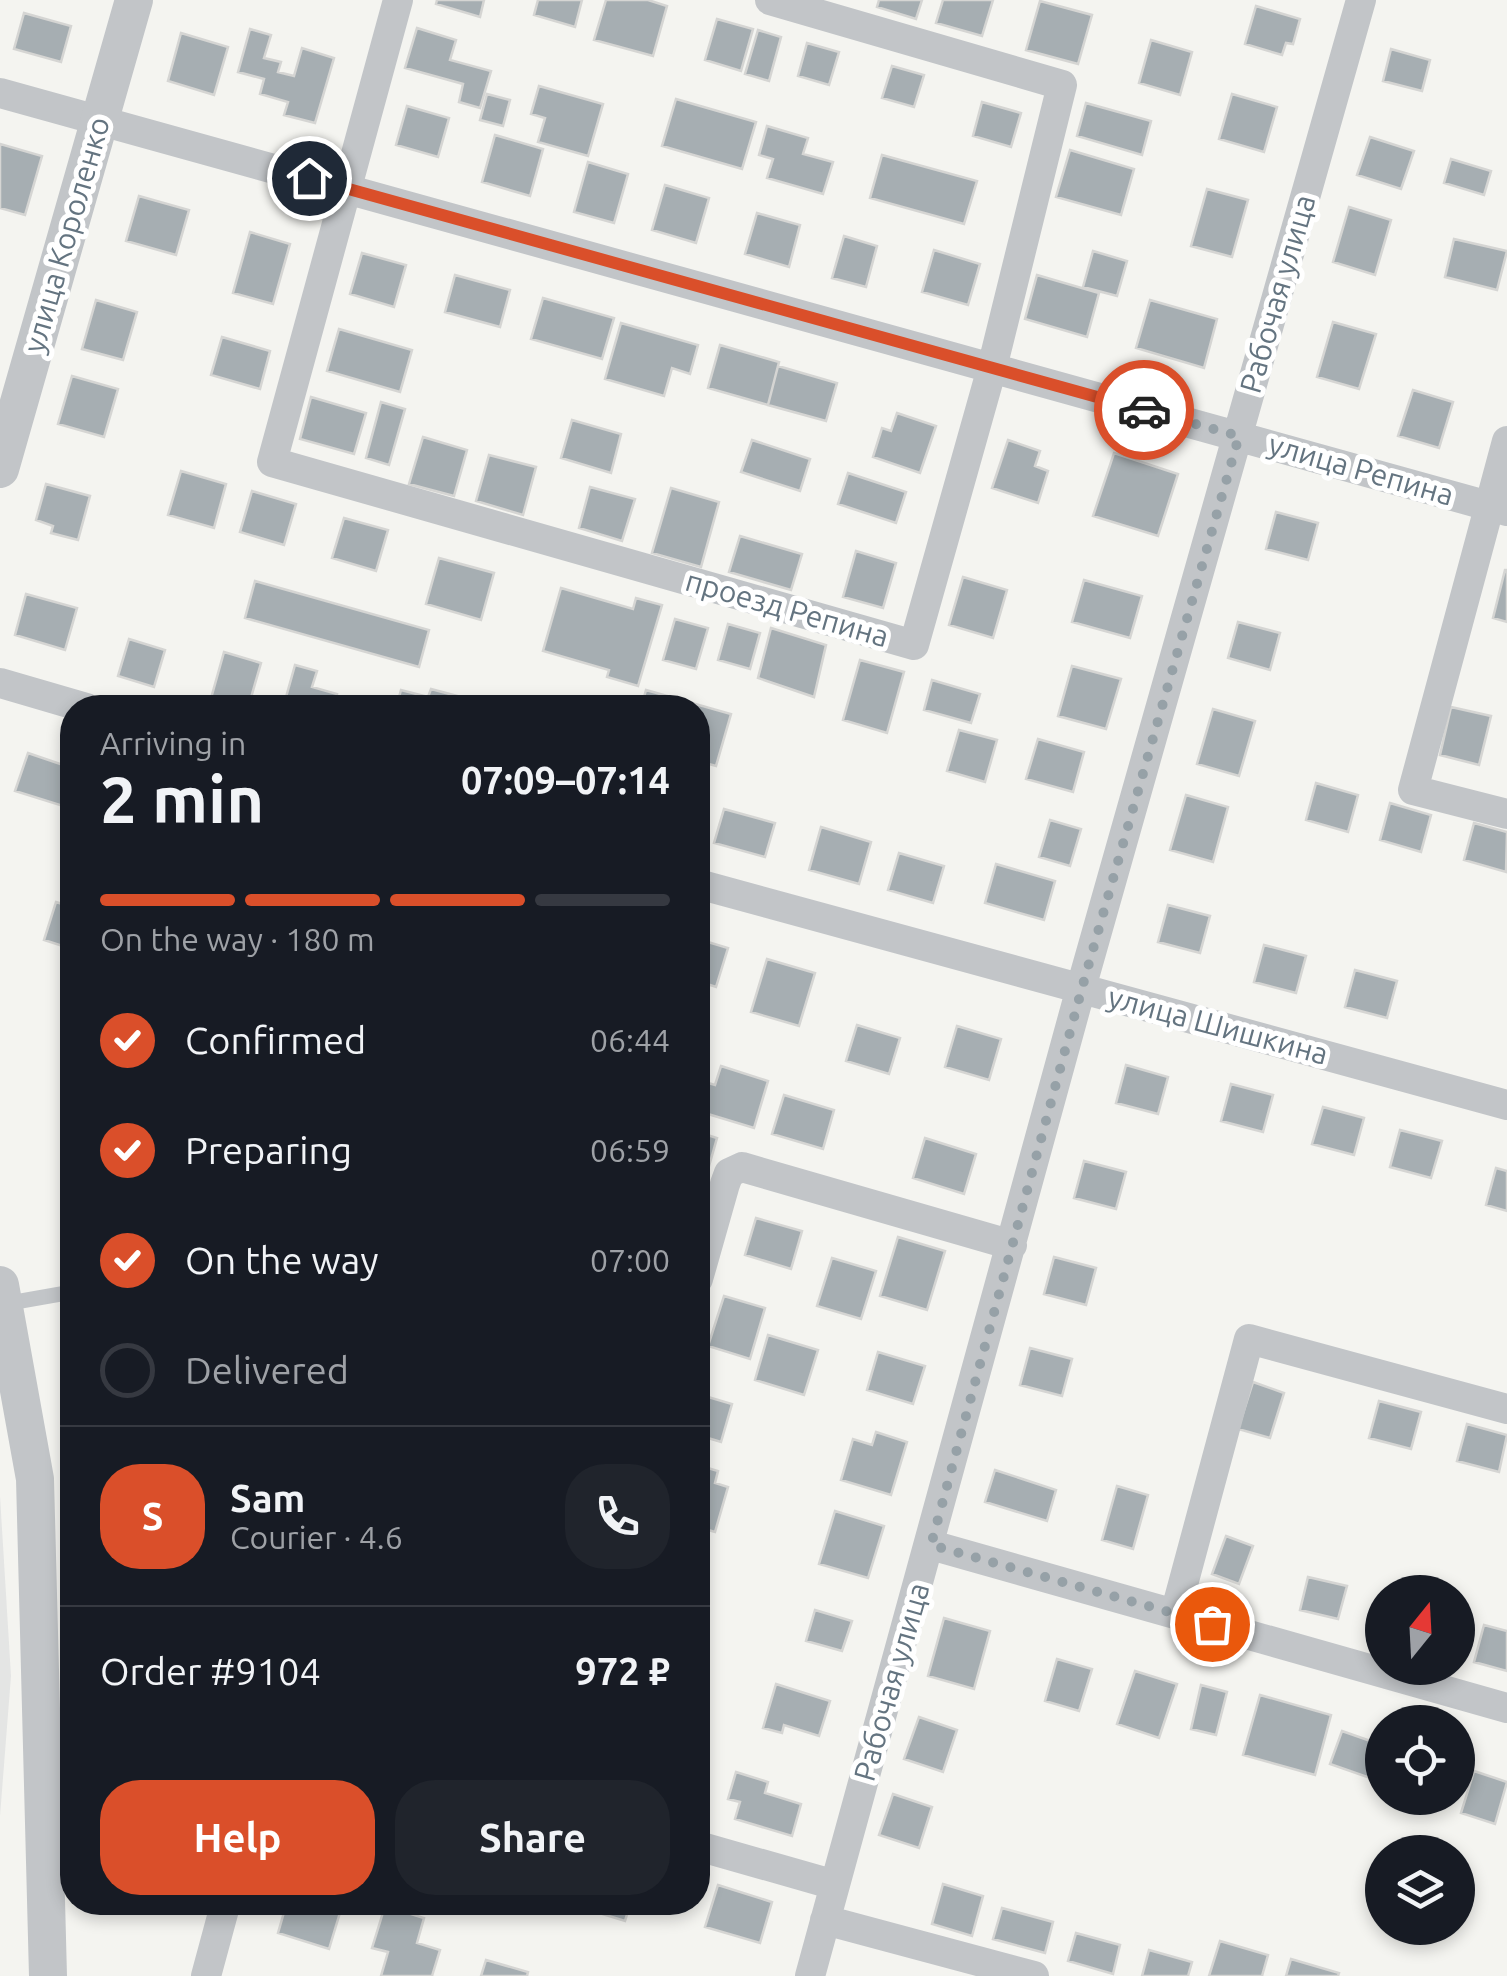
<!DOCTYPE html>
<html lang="en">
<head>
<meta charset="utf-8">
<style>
	body { margin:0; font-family:Ubuntu,sans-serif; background:#20242c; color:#f1f3f6; height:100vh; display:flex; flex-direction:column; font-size:38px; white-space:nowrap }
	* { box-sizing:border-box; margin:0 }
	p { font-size:32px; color:#9ea1a6 }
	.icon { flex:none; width:55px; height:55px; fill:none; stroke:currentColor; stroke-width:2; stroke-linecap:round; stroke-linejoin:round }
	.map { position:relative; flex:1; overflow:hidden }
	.details { position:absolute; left:60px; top:695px; width:650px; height:1220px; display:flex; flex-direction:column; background:#171b24; border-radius:40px; box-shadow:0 5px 15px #0003 }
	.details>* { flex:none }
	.needle { width:65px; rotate:18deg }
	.tools { position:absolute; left:1365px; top:1575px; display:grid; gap:20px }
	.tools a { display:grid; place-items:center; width:110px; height:110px; border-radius:50%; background:#171b24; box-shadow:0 5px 15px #0003; font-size:50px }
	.pin { position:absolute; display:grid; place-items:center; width:85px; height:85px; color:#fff; margin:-42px; border:5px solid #fff; border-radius:50%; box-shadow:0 2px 10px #0007 }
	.courier { position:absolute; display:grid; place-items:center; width:100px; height:100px; margin:-50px; border:8px solid #da4f2a; border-radius:50%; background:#fff; color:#222; box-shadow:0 2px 12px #0007 }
	.overview em { font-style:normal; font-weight:600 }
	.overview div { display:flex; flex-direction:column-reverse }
	.overview { display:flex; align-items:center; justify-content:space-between; height:170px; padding:0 40px }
	h1 { font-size:65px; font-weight:600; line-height:75px }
	.bar { display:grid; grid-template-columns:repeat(4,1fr); gap:15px 10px; align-content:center; height:120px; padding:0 40px }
	.bar i { height:12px; border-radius:8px; background:#363941 }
	.bar .active { background:#da4f2a }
	.bar p { grid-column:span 4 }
	.line { display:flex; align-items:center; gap:25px; padding:0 40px; border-top:2px solid #363941 }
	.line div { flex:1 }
	.round { display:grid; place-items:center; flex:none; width:105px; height:105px; border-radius:40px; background:#20242c }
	ol { padding:0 40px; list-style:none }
	li { display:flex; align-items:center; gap:30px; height:110px }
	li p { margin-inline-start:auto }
	li .icon { padding:10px; border-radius:50%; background:#da4f2a; color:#fff; stroke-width:4 }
	li:last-child { color:#9ea1a6 }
	li i { width:55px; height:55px; border:5px solid #363941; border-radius:50% }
	.button { display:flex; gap:20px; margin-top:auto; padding:20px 40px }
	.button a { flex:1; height:115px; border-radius:40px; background:#da4f2a; color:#fff; font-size:40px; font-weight:600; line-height:115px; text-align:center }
	.button a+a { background:#20242c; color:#f1f3f6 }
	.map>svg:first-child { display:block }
</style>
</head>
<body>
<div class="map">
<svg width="1507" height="1976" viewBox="0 0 1507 1976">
	<rect width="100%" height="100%" fill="#f4f4f0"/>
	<path fill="#e4e5e4" d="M0 1496 11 1676 0 1816Z"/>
	<path fill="#a6aeb2" stroke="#d5d5d3" stroke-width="2.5" d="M437 0H484L480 17 436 4Z
		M538 0H582L575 27 534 15Z
		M606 0H648L667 6 653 56 594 40Z
		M879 0H922L916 19 877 7Z
		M943 0H993L982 36 936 23Z
		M1040 1 1092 15 1078 64 1026 50Z
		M1256 6 1300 19 1293 44 1286 43 1282 55 1245 44Z
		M24 13 71 26 61 62 14 49Z
		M717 19 753 29 741 71 705 60Z
		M417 28 456 40 450 60 491 71 480 108 459 102 463 84 405 68Z
		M250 29 271 35 264 58 281 62 278 72 294 76 302 48 334 58 315 123 284 115 288 102 260 94 264 79 238 72Z
		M758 30 781 37 769 81 745 74Z
		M181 33 228 47 214 95 168 81Z
		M1151 40 1192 52 1180 95 1139 83Z
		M807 43 839 52 829 85 798 76Z
		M1391 49 1430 60 1422 91 1383 81Z
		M892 66 924 75 914 107 882 98Z
		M539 86 603 104 588 156 538 142 545 118 531 114Z
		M487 94 510 100 503 126 480 120Z
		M1232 94 1277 107 1264 152 1219 139Z
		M676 99 756 122 742 169 662 146Z
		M982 102 1021 113 1011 147 973 136Z
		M1086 103 1151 121 1142 155 1077 136Z
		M407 106 449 118 438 157 396 145Z
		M767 126 808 138 803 154 833 162 823 194 767 178 773 159 759 155Z
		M495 135 543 149 530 196 482 182Z
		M1370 137 1414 151 1401 189 1357 175Z
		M0 144 42 156 25 215 0 208Z
		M1070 150 1134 169 1121 215 1056 197Z
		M882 155 977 181 964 224 870 198Z
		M1451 159 1491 171 1484 195 1444 183Z
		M588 162 628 174 614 223 574 212Z
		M665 185 709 198 696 243 652 230Z
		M1207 189 1248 200 1232 257 1191 246Z
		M139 196 189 210 176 255 126 241Z
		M1349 207 1391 220 1375 275 1333 262Z
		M757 213 800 225 789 267 745 254Z
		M250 232 290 244 273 304 233 293Z
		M844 236 877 246 866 287 832 278Z
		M1454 239 1507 251 1497 290 1445 277Z
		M934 250 980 264 968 305 922 292Z
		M1093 251 1127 261 1117 296 1083 287Z
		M362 253 406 265 394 307 350 294Z
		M455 275 510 290 500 327 445 312Z
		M1037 275 1099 293 1087 337 1025 319Z
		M543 298 614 318 602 359 531 339Z
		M96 300 137 312 123 360 82 349Z
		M1150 300 1217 319 1204 368 1136 348Z
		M1333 322 1376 334 1359 389 1317 377Z
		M621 323 698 345 690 374 672 368 664 396 605 379Z
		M339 329 412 350 400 392 327 371Z
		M222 337 270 351 260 389 211 375Z
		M720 345 779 362 768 405 708 388Z
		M778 366 837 383 826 421 768 405Z
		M72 376 118 389 104 437 58 424Z
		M1413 390 1453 402 1439 448 1398 436Z
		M311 397 366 413 354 454 300 439Z
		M381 402 405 409 389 465 366 458Z
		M897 413 936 426 920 473 873 457 882 428 891 431Z
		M572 420 621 434 611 473 561 458Z
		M423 437 467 450 454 496 409 484Z
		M752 440 810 459 800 491 741 472Z
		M1008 440 1040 451 1035 466 1048 471 1038 503 992 488Z
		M1114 453 1178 474 1158 536 1093 516Z
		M489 455 536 467 523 515 476 501Z
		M181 471 226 484 214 528 168 515Z
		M848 473 906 492 896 523 838 504Z
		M46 484 90 496 78 540 51 533 53 526 36 520Z
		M590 487 635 499 622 541 579 528Z
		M671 488 719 502 701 567 652 553Z
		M252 491 296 504 284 545 240 532Z
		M1276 512 1318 523 1308 560 1266 549Z
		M344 518 388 530 376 571 332 558Z
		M740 536 802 554 791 590 729 572Z
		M856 551 896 563 883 608 843 597Z
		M439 558 494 573 481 620 426 604Z
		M1505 570H1507V622L1493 618Z
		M963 577 1007 590 993 638 949 625Z
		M1084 580 1142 596 1130 638 1072 622Z
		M255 581 429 630 419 667 245 618Z
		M561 588 633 609 636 598 662 605 638 686 607 677 609 670 543 651Z
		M26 594 77 608 65 650 15 635Z
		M675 619 708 628 696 669 663 660Z
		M1238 622 1280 633 1270 670 1228 658Z
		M728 624 760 633 750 669 718 660Z
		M771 628 826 645 814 697 758 678Z
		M129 639 165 650 154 687 118 676Z
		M224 652 261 663 248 708 210 702Z
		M860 660 904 672 887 733 843 720Z
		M295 665 317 671 312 687 337 694 334 705 343 708H283Z
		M1072 666 1121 679 1106 729 1058 716Z
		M932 680 980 694 971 723 924 710Z
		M431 689 457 696 454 708H396L401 690 428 697Z
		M646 690 731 714 716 766 698 761V708H641Z
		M478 698 513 708H475Z
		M1451 707 1491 716 1479 765 1440 755Z
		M1213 709 1255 721 1239 776 1197 764Z
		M959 730 997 740 985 782 947 771Z
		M1038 739 1084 752 1073 792 1026 779Z
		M28 753 72 768 63 806 15 791Z
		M1316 783 1358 795 1348 832 1306 820Z
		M1186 795 1228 807 1213 862 1170 850Z
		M1390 803 1431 815 1421 852 1380 840Z
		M724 809 775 823 765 857 714 843Z
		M1050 820 1081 829 1070 866 1039 857Z
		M1474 823 1507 832 1506 872 1464 860Z
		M821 827 871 842 859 884 809 870Z
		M899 853 944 866 933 903 888 890Z
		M996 864 1055 881 1044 920 985 903Z
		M56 902 72 907V949L44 940Z
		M1168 905 1210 916 1200 953 1158 942Z
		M698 939 728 948 716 987 698 981Z
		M1264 945 1306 956 1296 993 1254 982Z
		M767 959 815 973 799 1026 751 1012Z
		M1355 970 1397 981 1387 1018 1345 1007Z
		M70 992 72 993V1044L65 1041 62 1019Z
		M857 1025 900 1038 889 1074 846 1061Z
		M957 1026 1001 1039 989 1080 945 1067Z
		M1126 1065 1168 1077 1158 1114 1116 1103Z
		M721 1066 768 1081 754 1128 698 1111V1080L715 1085Z
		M1231 1084 1273 1095 1263 1132 1221 1121Z
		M784 1095 834 1110 823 1149 772 1134Z
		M1323 1107 1364 1118 1354 1155 1312 1144Z
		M1400 1130 1442 1141 1431 1178 1390 1167Z
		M698 1132 717 1138 701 1194H698Z
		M925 1138 976 1154 964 1194 913 1178Z
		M1084 1161 1126 1172 1116 1209 1074 1198Z
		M1496 1168 1507 1171V1211L1486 1205Z
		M756 1218 802 1231 791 1269 745 1255Z
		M898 1237 945 1251 927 1310 880 1296Z
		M1054 1257 1096 1268 1086 1305 1044 1294Z
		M832 1258 876 1271 861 1319 817 1306Z
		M724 1296 765 1308 750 1359 708 1346Z
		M768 1335 818 1350 804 1395 755 1380Z
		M1030 1348 1072 1359 1062 1396 1020 1385Z
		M878 1352 925 1366 913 1404 867 1390Z
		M1253 1382 1284 1393 1270 1438 1238 1429Z
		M698 1394 732 1404 721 1442 698 1435Z
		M1379 1401 1421 1412 1411 1449 1369 1438Z
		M1467 1424 1507 1435 1499 1472 1457 1461Z
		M876 1432 907 1442 891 1495 841 1480 853 1439 872 1445Z
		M698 1465 718 1471 715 1483 728 1487 715 1532 698 1527Z
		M995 1470 1056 1490 1047 1521 985 1502Z
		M1117 1486 1148 1495 1133 1549 1102 1540Z
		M835 1511 884 1526 868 1578 819 1564Z
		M1226 1536 1253 1546 1239 1584 1212 1574Z
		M1308 1577 1347 1586 1338 1619 1300 1610Z
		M815 1610 852 1621 842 1651 806 1641Z
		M944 1618 990 1631 974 1689 928 1676Z
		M1484 1625 1507 1631V1671L1474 1662Z
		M1057 1659 1092 1669 1079 1711 1045 1701Z
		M1135 1671 1177 1684 1159 1738 1117 1724Z
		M776 1684 830 1701 819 1736 784 1725 782 1733 763 1728Z
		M1201 1685 1227 1692 1216 1735 1191 1729Z
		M1260 1695 1331 1715 1315 1775 1243 1755Z
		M919 1717 957 1730 943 1772 904 1759Z
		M1342 1731 1382 1745 1370 1778 1330 1764Z
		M1474 1771 1507 1782 1495 1824 1461 1813Z
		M736 1772 768 1782 765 1793 801 1804 792 1836 735 1819 740 1802 728 1799Z
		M893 1794 932 1807 919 1848 879 1835Z
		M943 1884 983 1896 972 1936 932 1924Z
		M718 1885 772 1902 760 1943 705 1927Z
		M287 1902 342 1906 329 1949 278 1933Z
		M588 1902H631L625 1921 586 1909Z
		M385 1906 424 1918 417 1943 440 1950 432 1976H381L388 1952 372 1948Z
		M1002 1908 1053 1922 1045 1953 993 1939Z
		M1076 1933 1120 1945 1113 1974 1068 1961Z
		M1220 1941 1268 1955 1262 1976H1209Z
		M1149 1950 1192 1962 1188 1976H1142Z
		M1291 1959 1339 1973 1338 1976H1286Z
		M486 1960 528 1972 527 1976H481Z"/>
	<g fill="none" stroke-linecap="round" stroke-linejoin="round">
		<path stroke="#c2c5c8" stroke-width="15" d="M4 1304 72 1292"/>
		<path stroke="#c2c5c8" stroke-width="30" d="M398 0 272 462 914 645 992 368 1062 85 770 0
			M0 93 1507 511
			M1507 441 1413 790 1507 814
			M0 683 86 708
			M698 884 1507 1105
			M698 1279 725 1184 729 1173 742 1167 1012 1245
			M931 1545 1507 1708
			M1175 1614 1249 1339 1507 1409
			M698 1846 835 1885
			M825 1920 1034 1976
			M206 1976 226 1902
			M810 1976 1081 988 1361 0"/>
		<path stroke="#c2c5c8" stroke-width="38" d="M0 469 134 0
			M0 1285 35 1479 48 1976"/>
	</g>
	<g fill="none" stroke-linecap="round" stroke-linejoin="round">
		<path stroke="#96a1a7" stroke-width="10" stroke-dasharray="0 18" d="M1144 410 1239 436 1082 988 931 1545 1212 1624"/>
		<path stroke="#da4f2a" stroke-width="12" d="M309 178 1144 410"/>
	</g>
	<g text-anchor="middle" stroke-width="10" stroke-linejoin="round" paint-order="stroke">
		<g font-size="30" fill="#647480" stroke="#fff">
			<text transform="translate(67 235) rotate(-74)" y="10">улица Короленко</text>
			<text transform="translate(1278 294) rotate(-74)" y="10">Рабочая улица</text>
			<text transform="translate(1361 470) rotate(16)" y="10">улица Репина</text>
			<text transform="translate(787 609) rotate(16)" y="10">проезд Репина</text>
			<text transform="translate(1218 1026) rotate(15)" y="10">улица Шишкина</text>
			<text transform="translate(892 1682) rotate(-74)" y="10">Рабочая улица</text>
		</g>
	</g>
</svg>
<div class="tools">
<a><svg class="needle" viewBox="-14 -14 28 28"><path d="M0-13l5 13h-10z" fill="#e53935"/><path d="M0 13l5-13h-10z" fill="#9ea1a6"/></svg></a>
<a><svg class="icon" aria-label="locate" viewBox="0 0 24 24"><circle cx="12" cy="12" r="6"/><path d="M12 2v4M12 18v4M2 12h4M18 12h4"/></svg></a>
<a><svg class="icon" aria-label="layers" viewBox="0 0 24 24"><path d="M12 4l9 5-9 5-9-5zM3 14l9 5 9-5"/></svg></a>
</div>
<div class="pin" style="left:1212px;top:1624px;background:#ea580c"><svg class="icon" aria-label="bag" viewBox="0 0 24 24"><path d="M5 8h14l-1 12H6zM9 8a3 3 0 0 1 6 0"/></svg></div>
<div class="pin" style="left:309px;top:178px;background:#1f2937"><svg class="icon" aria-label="home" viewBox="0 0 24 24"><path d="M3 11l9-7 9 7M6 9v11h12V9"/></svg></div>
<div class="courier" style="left:1144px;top:410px"><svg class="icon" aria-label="car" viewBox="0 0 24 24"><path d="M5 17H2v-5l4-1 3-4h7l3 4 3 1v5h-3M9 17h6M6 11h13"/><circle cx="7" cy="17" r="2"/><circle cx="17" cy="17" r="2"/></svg></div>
<section class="details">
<div class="overview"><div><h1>2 min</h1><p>Arriving in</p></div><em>07:09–07:14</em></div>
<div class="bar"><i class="active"></i><i class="active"></i><i class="active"></i><i></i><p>On the way · 180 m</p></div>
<ol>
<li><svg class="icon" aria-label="check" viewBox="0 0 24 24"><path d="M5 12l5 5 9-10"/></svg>Confirmed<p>06:44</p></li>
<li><svg class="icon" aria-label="check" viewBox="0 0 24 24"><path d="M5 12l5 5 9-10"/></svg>Preparing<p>06:59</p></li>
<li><svg class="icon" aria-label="check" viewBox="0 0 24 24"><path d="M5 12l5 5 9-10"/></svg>On the way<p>07:00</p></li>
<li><i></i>Delivered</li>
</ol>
<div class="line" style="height:180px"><b class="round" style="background:#da4f2a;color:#fff">S</b><div><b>Sam</b><p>Courier · 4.6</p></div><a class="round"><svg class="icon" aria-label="phone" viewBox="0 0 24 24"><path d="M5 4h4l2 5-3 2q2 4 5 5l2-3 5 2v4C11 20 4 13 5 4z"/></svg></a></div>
<div class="line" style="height:130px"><div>Order #9104</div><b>972 ₽</b></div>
<div class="button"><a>Help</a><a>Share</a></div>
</section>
</div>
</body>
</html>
